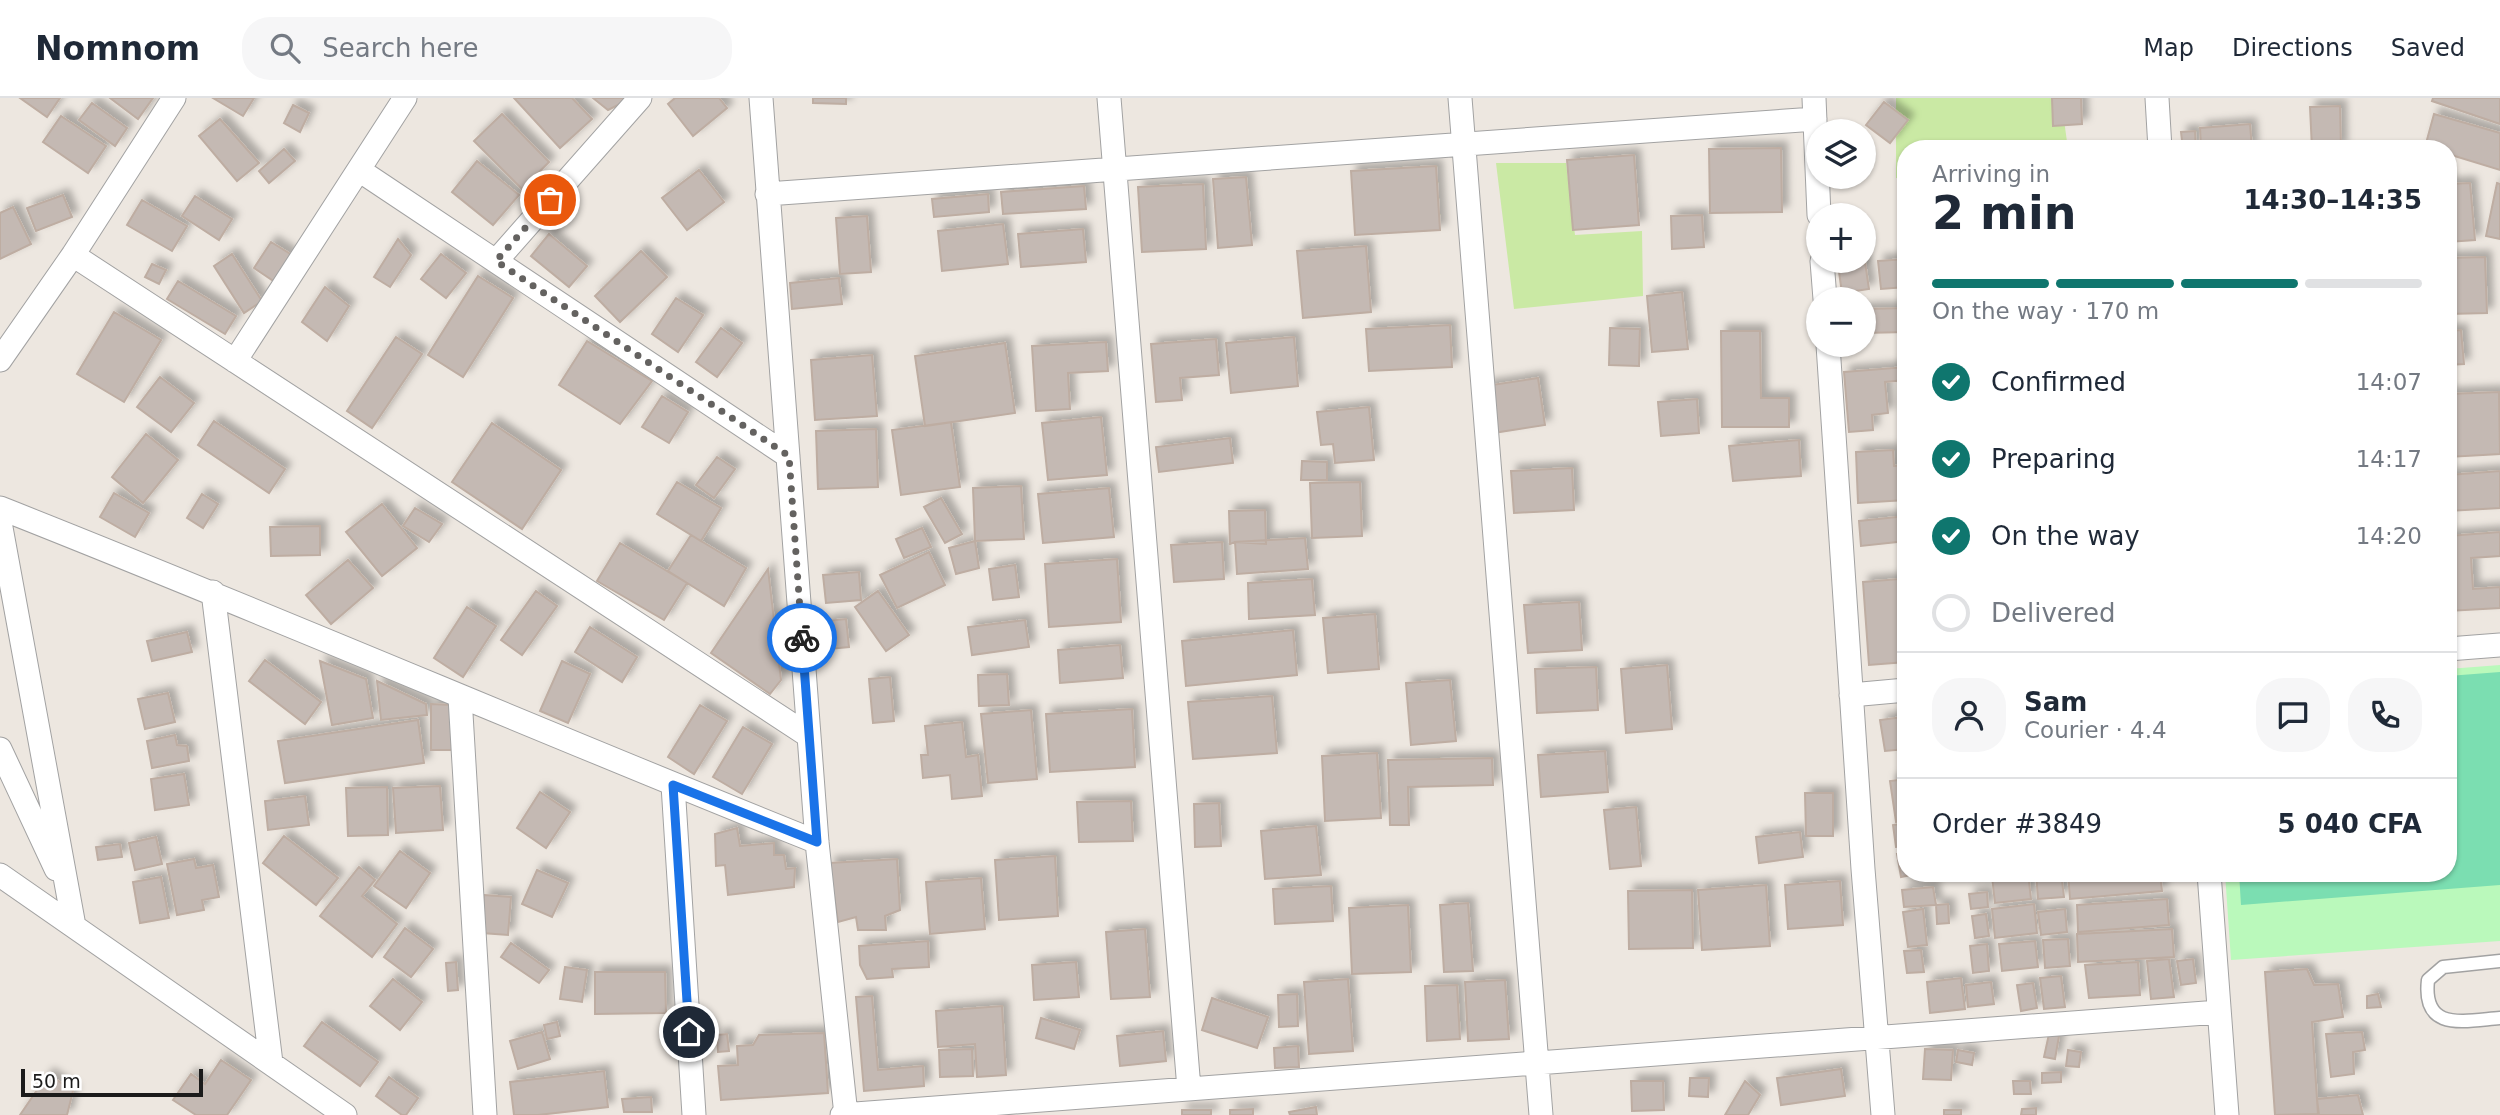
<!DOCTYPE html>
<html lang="en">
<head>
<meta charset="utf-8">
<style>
	body { margin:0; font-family:"DejaVu Sans",sans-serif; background:#f6f6f7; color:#1f2937; height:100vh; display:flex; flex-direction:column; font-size:26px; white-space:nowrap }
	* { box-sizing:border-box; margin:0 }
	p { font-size:23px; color:#747a83 }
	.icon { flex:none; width:38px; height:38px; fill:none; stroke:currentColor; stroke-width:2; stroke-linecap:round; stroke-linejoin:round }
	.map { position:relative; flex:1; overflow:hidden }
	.panel { position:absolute; left:1897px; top:42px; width:560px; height:742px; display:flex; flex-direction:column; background:#fff; border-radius:28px; box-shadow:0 2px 5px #0004 }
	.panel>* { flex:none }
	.tools { position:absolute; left:1806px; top:21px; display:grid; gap:14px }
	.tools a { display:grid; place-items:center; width:70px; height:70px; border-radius:50%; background:#fff; box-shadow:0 2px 5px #0004; font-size:35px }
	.scale { position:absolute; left:21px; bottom:18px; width:182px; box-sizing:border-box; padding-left:7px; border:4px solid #1b1b1b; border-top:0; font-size:19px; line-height:24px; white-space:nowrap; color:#1b1b1b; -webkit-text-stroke:5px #fff; paint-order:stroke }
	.pin { position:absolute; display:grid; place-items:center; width:60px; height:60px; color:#fff; margin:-30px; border:4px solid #fff; border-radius:50%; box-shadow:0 2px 7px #0007 }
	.courier { position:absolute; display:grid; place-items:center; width:70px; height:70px; margin:-35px; border:5px solid #1a73e8; border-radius:50%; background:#fff; color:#222; box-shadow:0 2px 9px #0007 }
	.headline em { font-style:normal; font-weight:800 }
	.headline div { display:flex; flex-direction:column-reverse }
	.headline { display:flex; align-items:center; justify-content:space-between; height:119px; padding:0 35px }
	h1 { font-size:46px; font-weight:800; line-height:52px }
	.bar { display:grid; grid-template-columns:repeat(4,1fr); gap:10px 7px; align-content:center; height:84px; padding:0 35px }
	.bar i { height:9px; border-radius:5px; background:#e0e1e3 }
	.bar .selected { background:#0f766e }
	.bar p { grid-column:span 4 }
	.line { display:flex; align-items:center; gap:18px; padding:0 35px; border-top:2px solid #e0e1e3 }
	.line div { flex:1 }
	.round { display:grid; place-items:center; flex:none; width:74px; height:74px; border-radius:28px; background:#f6f6f7 }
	ol { padding:0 35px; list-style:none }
	li { display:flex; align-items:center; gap:21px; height:77px }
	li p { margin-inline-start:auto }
	li .icon { padding:7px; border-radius:50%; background:#0f766e; color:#fff; stroke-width:4 }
	li:last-child { color:#747a83 }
	li i { width:38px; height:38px; border:4px solid #e0e1e3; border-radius:50% }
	header { display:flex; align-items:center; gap:42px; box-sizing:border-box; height:98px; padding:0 35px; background:#fff; border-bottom:2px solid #e0e1e3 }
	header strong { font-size:33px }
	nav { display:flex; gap:38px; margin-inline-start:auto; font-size:24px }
	.search { width:490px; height:63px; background:#f6f6f7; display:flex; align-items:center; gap:18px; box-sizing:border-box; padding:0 24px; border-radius:28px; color:#747a83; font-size:26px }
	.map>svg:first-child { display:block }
</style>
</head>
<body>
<header>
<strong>Nomnom</strong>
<div class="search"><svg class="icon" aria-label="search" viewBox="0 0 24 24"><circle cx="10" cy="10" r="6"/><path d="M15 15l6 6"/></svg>Search here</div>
<nav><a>Map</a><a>Directions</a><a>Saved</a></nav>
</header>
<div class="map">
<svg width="2500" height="1017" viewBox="0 0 2500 1017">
	<defs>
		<filter id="shadow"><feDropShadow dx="6" dy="-6" stdDeviation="3.5" flood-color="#0004"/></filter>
	</defs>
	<rect width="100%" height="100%" fill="#ede7e0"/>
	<path fill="#cae9a4" d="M1896 0H2061L2068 51H1906V82L1896 80Z
		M1496 65H1566L1575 137 1642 133 1643 198 1514 211Z"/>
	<path fill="#baf9bb" d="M2500 567V843L2231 862 2225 775H2448V571Z"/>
	<path fill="#7bdeb1" d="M2500 574V787L2241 807 2239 775H2448V578Z"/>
	<path fill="#c4b9b3" stroke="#beada2" stroke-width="2" filter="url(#shadow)" d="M20 0H60L47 19Z
		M110 0H153L138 21Z
		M213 0H254L243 18Z
		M514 0H572L592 21 560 50Z
		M593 0H632L608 12Z
		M675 0H719L727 10 693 38 668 6Z
		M813 0H846V6L813 5Z
		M2052 0H2081L2082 26 2053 28Z
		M2433 0H2500V26L2432 3Z
		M1884 4 1908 22 1890 45 1866 27Z
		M92 5 127 30 115 48 79 22Z
		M293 7 309 15 300 34 284 25Z
		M2340 8 2341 50 2312 51 2310 9Z
		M502 16 549 64 522 91 474 43Z
		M2434 16 2500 35V72L2448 56V51L2425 49Z
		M61 18 106 48 88 75 43 44Z
		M220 21 259 65 237 83 199 38Z
		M2250 26 2252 51H2233V46L2201 49 2200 30Z
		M2195 33 2196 51H2183L2181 34Z
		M1781 50 1782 114 1710 115 1709 51Z
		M284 51 295 63 269 85 259 73Z
		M1634 57 1639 127 1573 132 1567 62Z
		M477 63 519 97 493 127 452 94Z
		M1436 68 1440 132 1355 137 1351 73Z
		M699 72 724 104 687 132 662 100Z
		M1246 79 1252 147 1218 150 1213 81Z
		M2470 85 2475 142 2448 144V86Z
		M2497 85 2500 86V141L2486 138Z
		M1203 86 1206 151 1142 154 1138 89Z
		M1084 88 1086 111 1003 116 1001 94Z
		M988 96 989 114 934 119 932 101Z
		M63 97 72 119 36 133 27 110Z
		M195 98 232 121 219 142 182 118Z
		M142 102 187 128 172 153 127 127Z
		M13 109 31 146 0 161V115Z
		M1702 117 1704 149 1672 151 1671 118Z
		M867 118 871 174 840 176 836 120Z
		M1003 126 1008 166 942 173 938 133Z
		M1083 131 1086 164 1021 169 1018 136Z
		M549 136 587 168 569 189 531 158Z
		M398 141 411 157 390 189 374 179Z
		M271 144 292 157 275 184 254 170Z
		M1366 148 1371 214 1303 220 1297 153Z
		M641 153 667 179 620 224 595 198Z
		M232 156 262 203 244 215 214 168Z
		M441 156 466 175 446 200 421 181Z
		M2485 159 2487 215 2448 216V160Z
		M1906 161V189L1881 191 1878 163Z
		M1865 164 1869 191 1842 195 1838 167Z
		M152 166 166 172 159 186 145 179Z
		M478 178 513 200 463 279 428 257Z
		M839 180 842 206 792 211 790 185Z
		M178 183 236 218 225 236 167 201Z
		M325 189 349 208 327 243 302 224Z
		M1682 194 1688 251 1652 254 1647 198Z
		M676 200 703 217 678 254 652 236Z
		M1906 210V234L1864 235V211Z
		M114 214 161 242 124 304 77 276Z
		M1450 227 1452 269 1369 273 1366 231Z
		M721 230 742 245 717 279 696 264Z
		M1610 230 1640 231 1639 268 1609 267Z
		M2461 232 2464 266 2448 267V233Z
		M1721 233H1760L1761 300H1789V329H1722Z
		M396 239 422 256 372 330 347 313Z
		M1294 239 1298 288 1231 295 1226 245Z
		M1216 241 1219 277 1180 280 1182 302 1156 304 1151 246Z
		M587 243 652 283 620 326 559 287Z
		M1106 244 1108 273 1068 275 1070 311 1036 313 1032 248Z
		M1005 245 1015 315 925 328 915 258Z
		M872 257 877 318 815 322 811 262Z
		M1906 269V282L1885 284 1888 315 1872 317 1873 332 1849 334 1844 274Z
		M160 279 194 305 171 334 137 309Z
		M1538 280 1545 327 1493 335 1485 288Z
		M2499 294 2500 356 2448 359V296Z
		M662 298 688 314 669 345 642 329Z
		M1697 301 1699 335 1661 338 1658 304Z
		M1369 309 1374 362 1335 365 1333 346 1321 347 1317 314Z
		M1101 319 1107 377 1048 382 1042 325Z
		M214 323 285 371 269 395 198 347Z
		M951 324 960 389 901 397 892 332Z
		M492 325 561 372 522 431 452 384Z
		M876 331 878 389 818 391 816 333Z
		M146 336 178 362 143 405 112 379Z
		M1230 340 1233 365 1159 374 1156 349Z
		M1799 342 1801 378 1733 383 1729 348Z
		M1893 352 1894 368 1906 367V402L1858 405 1856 354Z
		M717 359 735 371 714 400 696 387Z
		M1302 363 1327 364V382H1301Z
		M1572 370 1574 412 1514 415 1511 373Z
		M2500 373V410L2448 413V377Z
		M677 384 721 410 701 443 657 416Z
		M1360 384 1362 438 1312 440 1310 385Z
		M1021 388 1024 441 975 443 973 390Z
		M1109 390 1114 439 1043 445 1038 396Z
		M114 395 149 415 135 439 100 419Z
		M202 396 218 406 203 430 187 420Z
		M941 400 962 436 945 445 924 409Z
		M382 406 417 450 382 478 346 434Z
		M415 410 442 426 429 444 403 428Z
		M1265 412 1266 446 1235 444 1230 446 1229 413Z
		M1906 418V443L1861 448 1859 423Z
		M320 428V457L271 458 270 429Z
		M922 430 931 449 904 460 896 441Z
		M2500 434V458L2471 460 2473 491 2500 489V510L2448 513V438Z
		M691 437 746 470 724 508 668 473Z
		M1305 440 1308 471 1237 476 1235 444Z
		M975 443 979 470 956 476 949 450Z
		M1222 444 1224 481 1174 484 1171 447Z
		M620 445 687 485 664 522 597 483Z
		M929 454 945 487 897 510 880 477Z
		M1117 461 1121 524 1049 529 1045 466Z
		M348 462 373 490 331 526 306 497Z
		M1015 467 1019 499 993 502 989 471Z
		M768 471 781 582 770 596 711 555Z
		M859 474 861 502 826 505 823 477Z
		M1312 481 1315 517 1249 521 1248 485Z
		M1899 481 1903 543 1906 542V564L1869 567 1863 484Z
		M536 493 557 508 522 557 501 542Z
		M878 493 909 537 886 553 855 509Z
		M1579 504 1582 552 1528 555 1524 507Z
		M467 509 496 528 463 579 434 560Z
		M1375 516 1379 571 1328 575 1323 520Z
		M846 521 849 549 829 551 827 523Z
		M1025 522 1029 549 972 557 968 529Z
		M590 529 637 559 622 584 575 554Z
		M1293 532 1297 577 1186 588 1182 543Z
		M187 534 192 554 152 563 147 543Z
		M1120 547 1123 580 1060 585 1058 552Z
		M265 562 321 604 305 626 249 583Z
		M320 563 366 581 373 620 332 627Z
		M562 563 590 576 568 625 540 613Z
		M1667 567 1672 631 1626 635 1621 571Z
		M1596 569 1598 612 1537 615 1535 571Z
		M1007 576 1009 607 979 608 978 577Z
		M890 579 894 623 873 625 869 581Z
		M1450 582 1456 643 1411 647 1406 585Z
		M377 583 426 606 427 617 381 622Z
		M168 595 175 624 145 631 138 601Z
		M1272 598 1277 655 1193 661 1188 604Z
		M431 606 452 607V652H431Z
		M700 607 727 623 694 676 668 659Z
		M1132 611 1135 669 1050 674 1046 616Z
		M1031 612 1037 681 988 685 981 616Z
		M1903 619 1906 651 1885 653 1880 622Z
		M418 622 424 665 285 685 278 643Z
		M962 624 966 659 978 657 982 698 952 701 950 677 923 680 921 657H928L925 628Z
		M743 629 772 646 742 696 713 679Z
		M175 637 177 647 187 648 189 663 152 670 147 643Z
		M1605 653 1608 694 1541 699 1538 657Z
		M1377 655 1381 720 1325 723 1322 658Z
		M1492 660 1493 687 1408 689 1409 727H1390L1388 662Z
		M184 676 189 707 155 712 151 681Z
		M1906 681V723L1896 724 1890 683Z
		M440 688 443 732 396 735 393 690Z
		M387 689 388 737 348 738 346 690Z
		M540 694 570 714 546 750 517 730Z
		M1805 695H1833V738H1806Z
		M305 698 309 727 268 732 265 703Z
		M1131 703 1133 743 1079 744 1077 704Z
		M1219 705 1221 748 1195 749 1194 706Z
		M1636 709 1641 768 1610 771 1604 712Z
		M1906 725V748L1896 749 1893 727Z
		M1316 728 1321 777 1265 781 1261 733Z
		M737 730 740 748 774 745V757H784L786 771 795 770 794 789 728 797 725 767 716 768 715 736Z
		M1800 734 1803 759 1759 765 1756 739Z
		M284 738 338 780 316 807 263 765Z
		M156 739 162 766 135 772 129 745Z
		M120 746 122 759 98 762 96 749Z
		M400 753 430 775 406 810 374 788Z
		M1906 755V775H1921L1901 779 1897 756Z
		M1055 758 1058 818 999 822 995 762Z
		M194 761 196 770 213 767 219 799 202 802 204 812 177 817 167 766Z
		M897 761 900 812 885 818 886 832H858L856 819 838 824 829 765Z
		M359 769 375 782 362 798 397 826 372 859 320 818Z
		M537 772 568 785 552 819 522 806Z
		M2028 775 2031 801 1995 805 1992 779Z
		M2036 775H2061L2064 799 2038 801Z
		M2068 775H2160L2162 793 2070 801Z
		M161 779 169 820 140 825 133 784Z
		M981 780 985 831 930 836 926 784Z
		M1840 783 1843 827 1788 831 1785 787Z
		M1766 787 1770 848 1702 852 1698 792Z
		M1331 788 1333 823 1275 826 1273 791Z
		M1933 789 1936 807 1904 809 1902 792Z
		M1692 792 1693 850 1629 851 1628 793Z
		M1987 794 1988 809 1971 811 1969 796Z
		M484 797 511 799 508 837 482 835Z
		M2167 801 2169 827 2078 834 2077 807Z
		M1468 805 1473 873 1444 874 1440 807Z
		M1948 806 1949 825 1937 826 1936 807Z
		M2034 806 2037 835 1995 840 1992 811Z
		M1408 807 1411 874 1352 876 1349 810Z
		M1923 811 1927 847 1908 849 1903 814Z
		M2065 811 2067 834 2041 837 2038 814Z
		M1986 816 1989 838 1975 840 1972 818Z
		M405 830 433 851 411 879 384 859Z
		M1145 831 1150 899 1111 901 1106 834Z
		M2172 831 2174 859 2078 864 2077 836Z
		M2068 841 2070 868 2045 870 2043 842Z
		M928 843 929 869 892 871 893 879 867 881 860 867 859 848Z
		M2035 843 2038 869 2002 873 1999 846Z
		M511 845 549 872 539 885 501 859Z
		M1987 846 1989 873 1973 875 1970 848Z
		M1921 852 1924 874 1907 875 1904 853Z
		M2169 861 2174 899 2151 901 2147 863Z
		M2193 861 2196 885 2181 887 2177 863Z
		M456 864 458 892 448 893 446 865Z
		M1076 864 1079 899 1034 902 1032 867Z
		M2138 864 2140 897 2089 900 2085 867Z
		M565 869 587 872 582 904 560 901Z
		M2307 871 2314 887 2338 886 2343 919 2312 924 2318 1016 2275 1017 2265 874Z
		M595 874H665L666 915 595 916Z
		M2061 878 2065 909 2044 911 2040 880Z
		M1961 880 1965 911 1930 915 1927 884Z
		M393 881 422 904 400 932 370 908Z
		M1348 881 1353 953 1309 956 1304 884Z
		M1505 882 1509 941 1468 943 1465 884Z
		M1991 884 1994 906 1968 909 1966 887Z
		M2033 885 2037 910 2021 913 2017 887Z
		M1457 887 1460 941 1427 943 1425 888Z
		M1297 896 1298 928 1279 929 1278 897Z
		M2378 896 2381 909 2367 910V898Z
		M872 898 878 972 923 968 924 988 864 993 856 899Z
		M1212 900 1268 919 1257 950 1202 932Z
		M1002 908 1006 977 977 979 975 946 938 949 936 913Z
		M1041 920 1080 932 1074 951 1036 940Z
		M322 924 378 964 360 988 304 948Z
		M557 924 560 938 547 941 544 927Z
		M1163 933 1166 963 1120 968 1117 938Z
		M542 934 550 961 518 971 510 943Z
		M2362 934 2365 952 2353 954 2354 976 2331 979 2326 936Z
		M824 935 828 995 721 1002 718 968 738 967 737 948 753 947 759 937Z
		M727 936 729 953 718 954 717 937Z
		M2049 936 2059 938 2055 961 2044 959Z
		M1298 948 1299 969 1275 970 1274 950Z
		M972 951 973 978 940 979 939 952Z
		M1925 951 1953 952 1951 982 1923 981Z
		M1958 952 1974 955 1972 967 1956 964Z
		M2068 952 2081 954 2079 969 2066 968Z
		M221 962 251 982 227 1017H196L173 1002 191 976 205 986Z
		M1841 971 1845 998 1781 1007 1777 980Z
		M604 973 608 1009 538 1017H514L510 984Z
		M2061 974V984L2042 985V975Z
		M48 976 73 993 67 1017H20Z
		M389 979 418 1000 406 1017H402L376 998Z
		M1690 980H1709L1708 999 1689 998Z
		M1631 983H1663L1664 1012 1632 1013Z
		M1745 983 1760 997 1748 1017H1725Z
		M2013 983H2030L2031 996H2014Z
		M2358 997 2363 1017H2319L2317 1001Z
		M651 999 652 1014H624L622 1001Z
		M1316 1009 1317 1017H1290L1289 1014Z
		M2036 1010V1017H2021L2022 1011Z
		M1253 1011V1017H1230V1012Z
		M1182 1012H1211V1017H1182Z
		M1944 1012H1961V1017H1944Z"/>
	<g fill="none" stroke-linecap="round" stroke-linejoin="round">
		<g stroke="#a2a2a2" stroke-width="15">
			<path id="lane" d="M2500 863 2443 869 2428 882C2422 934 2463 923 2500 920"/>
		</g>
		<g stroke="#a2a2a2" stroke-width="25">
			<path id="street" d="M761 0 817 744 846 1017
				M1109 0 1189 991
				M1460 0 1541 1017
				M1814 0 1819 117
				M2157 0 2160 51
				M359 72 788 358
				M767 96 1815 21
				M73 157 809 638
				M496 163 640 0
				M1822 163 1825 201
				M1828 247 1863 771 1883 1017
				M0 262 73 157 174 0
				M235 263 405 0
				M0 410C274 518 544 635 817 744
				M0 424 74 828
				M213 494 271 965
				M2448 551 2500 547
				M1851 597 1906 592
				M460 599 485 1017
				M0 651 56 771
				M673 687 694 1017
				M2209 775 2227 1017
				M0 777 345 1017
				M842 1017 2219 914"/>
		</g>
		<use href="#lane" stroke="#fff" stroke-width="12"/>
		<use href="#street" stroke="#fff" stroke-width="23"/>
	</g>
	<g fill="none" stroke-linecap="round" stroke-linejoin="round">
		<path stroke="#646260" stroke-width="7" stroke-dasharray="0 12.6" d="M550 102 496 163 789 358 802 540"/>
		<path stroke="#1a73e8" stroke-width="9" d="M689 934 673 687 817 744 802 540"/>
	</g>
</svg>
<div class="tools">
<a><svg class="icon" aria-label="layers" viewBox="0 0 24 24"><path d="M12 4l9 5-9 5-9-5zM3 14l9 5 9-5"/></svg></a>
<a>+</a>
<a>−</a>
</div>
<div class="scale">50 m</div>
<div class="pin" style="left:550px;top:102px;background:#ea580c"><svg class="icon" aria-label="bag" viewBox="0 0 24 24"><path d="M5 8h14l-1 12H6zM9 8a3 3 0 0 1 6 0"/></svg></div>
<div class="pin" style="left:689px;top:934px;background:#1f2937"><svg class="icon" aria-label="home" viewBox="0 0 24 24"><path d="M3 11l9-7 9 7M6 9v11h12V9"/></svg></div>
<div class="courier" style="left:802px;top:540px"><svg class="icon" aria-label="bike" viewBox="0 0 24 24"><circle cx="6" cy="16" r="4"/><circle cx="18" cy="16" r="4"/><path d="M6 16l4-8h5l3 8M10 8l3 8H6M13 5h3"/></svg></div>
<section class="panel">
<div class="headline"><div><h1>2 min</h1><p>Arriving in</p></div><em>14:30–14:35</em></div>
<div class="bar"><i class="selected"></i><i class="selected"></i><i class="selected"></i><i></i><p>On the way · 170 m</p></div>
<ol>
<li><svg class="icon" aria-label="check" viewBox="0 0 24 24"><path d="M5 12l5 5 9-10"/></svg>Confirmed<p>14:07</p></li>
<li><svg class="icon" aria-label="check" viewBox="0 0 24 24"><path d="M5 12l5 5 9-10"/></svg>Preparing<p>14:17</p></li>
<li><svg class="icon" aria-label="check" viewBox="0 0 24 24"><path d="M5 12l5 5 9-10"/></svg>On the way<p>14:20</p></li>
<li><i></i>Delivered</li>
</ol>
<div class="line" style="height:126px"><a class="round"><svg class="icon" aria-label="person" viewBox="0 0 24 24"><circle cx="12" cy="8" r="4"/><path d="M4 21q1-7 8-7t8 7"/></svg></a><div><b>Sam</b><p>Courier · 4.4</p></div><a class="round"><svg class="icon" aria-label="chat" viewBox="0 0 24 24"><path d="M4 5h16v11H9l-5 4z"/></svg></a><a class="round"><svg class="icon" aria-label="phone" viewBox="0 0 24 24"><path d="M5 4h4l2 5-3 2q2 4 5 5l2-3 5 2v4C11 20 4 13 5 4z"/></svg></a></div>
<div class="line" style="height:91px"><div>Order #3849</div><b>5 040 CFA</b></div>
</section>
</div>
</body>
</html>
